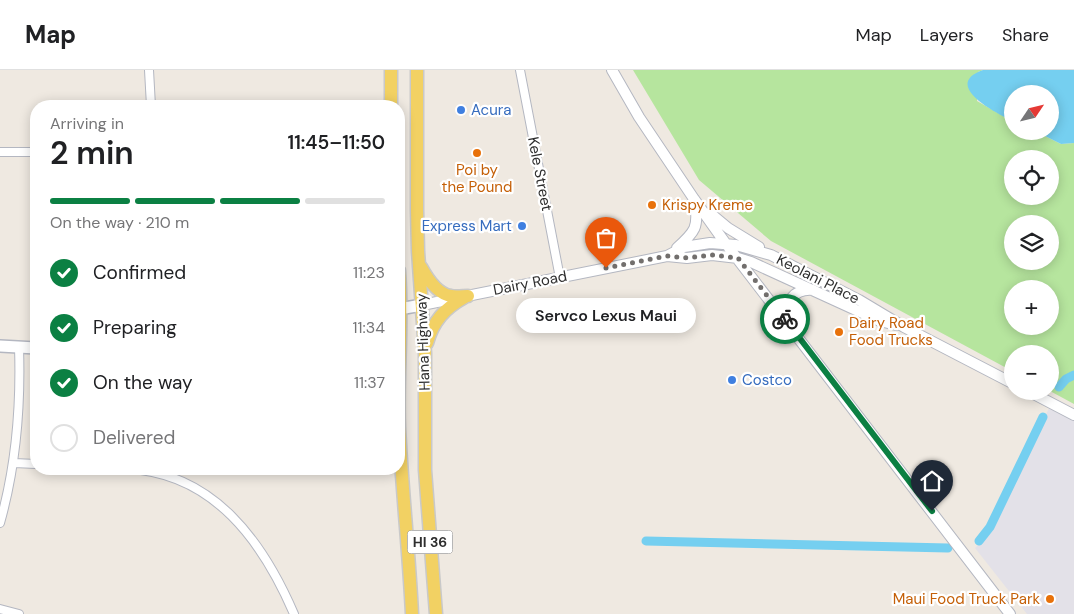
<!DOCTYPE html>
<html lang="en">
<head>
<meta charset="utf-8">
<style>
	body { margin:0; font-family:"DM Sans",sans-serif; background:#f6f6f6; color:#202124; height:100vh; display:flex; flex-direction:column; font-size:19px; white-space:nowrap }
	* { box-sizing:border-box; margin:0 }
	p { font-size:16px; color:#757577 }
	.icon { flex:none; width:28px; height:28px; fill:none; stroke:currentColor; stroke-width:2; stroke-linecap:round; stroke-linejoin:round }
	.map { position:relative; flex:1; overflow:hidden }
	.details { position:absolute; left:30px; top:30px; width:375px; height:375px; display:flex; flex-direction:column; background:#fff; border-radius:20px; box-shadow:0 2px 12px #0003 }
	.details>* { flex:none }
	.needle { width:32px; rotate:55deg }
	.controls { position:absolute; left:1004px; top:15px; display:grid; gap:10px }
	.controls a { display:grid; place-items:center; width:55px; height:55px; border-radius:50%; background:#fff; box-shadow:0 2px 12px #0003; font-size:25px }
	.pin { position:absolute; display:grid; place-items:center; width:42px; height:42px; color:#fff; margin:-51px -21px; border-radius:50% 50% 50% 0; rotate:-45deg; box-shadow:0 0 5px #0007 }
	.pin .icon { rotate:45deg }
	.courier { position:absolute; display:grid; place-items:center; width:50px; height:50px; margin:-25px; border:4px solid #0b8043; border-radius:50%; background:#fff; color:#222; box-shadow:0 1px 6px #0007 }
	.bubble { position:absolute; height:35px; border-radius:18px; background:#fff; box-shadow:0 2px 12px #0003; font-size:16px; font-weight:600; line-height:35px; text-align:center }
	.head em { font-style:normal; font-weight:600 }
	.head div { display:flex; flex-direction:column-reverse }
	.head { display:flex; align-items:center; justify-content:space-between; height:85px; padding:0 20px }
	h1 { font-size:32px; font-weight:600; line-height:38px }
	.bar { display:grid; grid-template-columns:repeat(4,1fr); gap:8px 5px; align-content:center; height:60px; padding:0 20px }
	.bar i { height:6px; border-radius:4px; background:#e0e0e0 }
	.bar .selected { background:#0b8043 }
	.bar p { grid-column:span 4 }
	ol { padding:0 20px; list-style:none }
	li { display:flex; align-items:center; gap:15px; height:55px }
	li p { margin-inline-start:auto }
	li .icon { padding:5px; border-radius:50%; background:#0b8043; color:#fff; stroke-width:4 }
	li:last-child { color:#757577 }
	li i { width:28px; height:28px; border:2px solid #e0e0e0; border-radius:50% }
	header { display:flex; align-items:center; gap:30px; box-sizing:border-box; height:70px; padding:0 25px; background:#fff; border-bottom:1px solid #e0e0e0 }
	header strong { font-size:24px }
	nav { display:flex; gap:28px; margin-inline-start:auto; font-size:18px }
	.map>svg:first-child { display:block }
</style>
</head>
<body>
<header>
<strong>Map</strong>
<nav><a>Map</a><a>Layers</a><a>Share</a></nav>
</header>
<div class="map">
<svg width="1074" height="544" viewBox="0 0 1074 544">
	<rect width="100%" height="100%" fill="#efe9e1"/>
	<path fill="#e3e1e8" d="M1051 334 1074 346V544H1027L975 478 988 466Z"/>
	<path fill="#b6e59e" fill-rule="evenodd" d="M633 0H983L978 2 977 31 1012 51V61H1035L1061 74 1074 73V334L1050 321V284H1012V301L771 171 699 110ZM1012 89H1050V126H1012ZM1012 154H1050V191H1012ZM1012 219H1050V256H1012Z"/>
	<path fill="#75cff0" d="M983 0H1074V73L1061 74 1035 61H1050V24H1012V51C996 43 941 15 983 0Z"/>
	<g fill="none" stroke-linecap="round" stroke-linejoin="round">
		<path stroke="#75cff0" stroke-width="9" d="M1059 317 1066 309 1074 305
			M646 471 948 478
			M979 471 990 457 1043 347"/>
		<g stroke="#b4b7c1" stroke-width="10">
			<path id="minor" d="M149 0 151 36
				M520 0 560 208
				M0 82H36
				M14 393 36 394
				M128 399C214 403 263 472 294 544
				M0 453C16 396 21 336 19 277
				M0 539 19 544"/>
		</g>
		<g stroke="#b4b7c1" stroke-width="12">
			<path id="tertiary" d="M612 0 639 47 694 129 726 174 1010 544
				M710 143 728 158 759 177
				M677 178C695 162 699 157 695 133
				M667 186 687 188 712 185 738 188 751 192 880 251 896 255
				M422 235 667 186 684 177 710 173 736 175 771 185 859 230 904 257 1012 313
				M788 252C782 234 794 218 813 220
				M1028 321 1074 345"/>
		</g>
		<g stroke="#b4b7c1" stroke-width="14">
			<path id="secondary" d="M399 239 422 235
				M0 276 36 278"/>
		</g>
		<g stroke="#c9c9c9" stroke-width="15">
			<path id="primary" d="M391 0V36
				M417 0V140L418 181 425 283V400L436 544
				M421 197C427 208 437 224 451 226 456 227 463 226 468 226
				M399 201C403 253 397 305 399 357 402 420 409 482 412 544
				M427 273C433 251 445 238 465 227"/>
		</g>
		<use href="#minor" stroke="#fff" stroke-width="8"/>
		<use href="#tertiary" stroke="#fff" stroke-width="10"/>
		<use href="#secondary" stroke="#fff" stroke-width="11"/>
		<use href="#primary" stroke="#f2d163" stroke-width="12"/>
	</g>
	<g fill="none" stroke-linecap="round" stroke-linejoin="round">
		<path stroke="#726f6d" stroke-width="5" stroke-dasharray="0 9" d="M606 198 667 186 687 188 712 185 738 188 785 249"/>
		<path stroke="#0b8043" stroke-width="6" d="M785 249 932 441"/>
	</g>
	<g fill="#3f7fe0" stroke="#fff" stroke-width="2">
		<circle cx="461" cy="40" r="5"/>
		<circle cx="522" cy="156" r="5"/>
		<circle cx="732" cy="310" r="5"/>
	</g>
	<g fill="#e8710a" stroke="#fff" stroke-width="2">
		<circle cx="477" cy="83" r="5"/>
		<circle cx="652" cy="135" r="5"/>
		<circle cx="839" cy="262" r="5"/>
		<circle cx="1050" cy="529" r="5"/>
	</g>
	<g text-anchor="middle" stroke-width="4.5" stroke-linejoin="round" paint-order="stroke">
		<rect fill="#fff" stroke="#6d6d6d" stroke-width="1" x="407.5" y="460.5" width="45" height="23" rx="4"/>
		<g font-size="14" font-weight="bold" fill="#2e2e2e">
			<text x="430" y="477">HI 36</text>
		</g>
		<g font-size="15" fill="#366cbe" stroke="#fff" text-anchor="start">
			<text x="471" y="45">Acura</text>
			<text x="512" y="161" text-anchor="end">Express Mart</text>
			<text x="742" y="315">Costco</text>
		</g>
		<g font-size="15" fill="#c56008" stroke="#fff" text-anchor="start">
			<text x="477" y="105" text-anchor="middle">Poi by<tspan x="477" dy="17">the Pound</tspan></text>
			<text x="662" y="140">Krispy Kreme</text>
			<text x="849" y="258">Dairy Road<tspan x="849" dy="17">Food Trucks</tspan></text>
			<text x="1040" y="534" text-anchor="end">Maui Food Truck Park</text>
		</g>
		<g font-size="15" fill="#2e2e2e" stroke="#fff">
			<text transform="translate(540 104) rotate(79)" y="5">Kele Street</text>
			<text transform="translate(818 209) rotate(27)" y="5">Keolani Place</text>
			<text transform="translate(530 213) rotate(-11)" y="5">Dairy Road</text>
			<text transform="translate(423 272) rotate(-92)" y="5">Hana Highway</text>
		</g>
	</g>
</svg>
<div class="controls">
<a><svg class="needle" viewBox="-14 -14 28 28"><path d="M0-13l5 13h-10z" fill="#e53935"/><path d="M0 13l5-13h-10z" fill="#757577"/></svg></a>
<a><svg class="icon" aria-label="locate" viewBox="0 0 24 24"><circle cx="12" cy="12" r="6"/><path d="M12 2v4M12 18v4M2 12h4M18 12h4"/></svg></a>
<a><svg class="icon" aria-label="layers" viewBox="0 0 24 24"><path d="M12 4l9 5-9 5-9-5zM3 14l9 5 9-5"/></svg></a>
<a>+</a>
<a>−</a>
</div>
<div class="pin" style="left:606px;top:198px;background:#ea580c"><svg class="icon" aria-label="bag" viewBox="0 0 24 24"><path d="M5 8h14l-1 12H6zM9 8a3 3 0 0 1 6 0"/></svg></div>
<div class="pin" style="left:932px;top:441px;background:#1f2937"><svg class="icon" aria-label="home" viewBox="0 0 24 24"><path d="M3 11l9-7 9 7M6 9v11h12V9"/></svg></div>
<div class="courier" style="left:785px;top:249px"><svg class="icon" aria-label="bike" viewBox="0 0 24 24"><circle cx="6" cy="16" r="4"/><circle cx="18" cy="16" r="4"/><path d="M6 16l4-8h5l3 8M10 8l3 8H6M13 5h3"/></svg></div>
<div class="bubble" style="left:516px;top:228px;width:180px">Servco Lexus Maui</div>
<section class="details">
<div class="head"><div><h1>2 min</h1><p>Arriving in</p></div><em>11:45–11:50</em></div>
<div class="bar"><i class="selected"></i><i class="selected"></i><i class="selected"></i><i></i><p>On the way · 210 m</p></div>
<ol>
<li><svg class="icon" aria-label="check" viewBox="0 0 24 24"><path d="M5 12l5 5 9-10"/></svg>Confirmed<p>11:23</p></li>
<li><svg class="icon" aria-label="check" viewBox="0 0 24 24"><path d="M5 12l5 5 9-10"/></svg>Preparing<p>11:34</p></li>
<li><svg class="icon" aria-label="check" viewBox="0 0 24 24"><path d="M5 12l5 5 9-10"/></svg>On the way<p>11:37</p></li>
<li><i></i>Delivered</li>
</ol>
</section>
</div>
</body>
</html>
